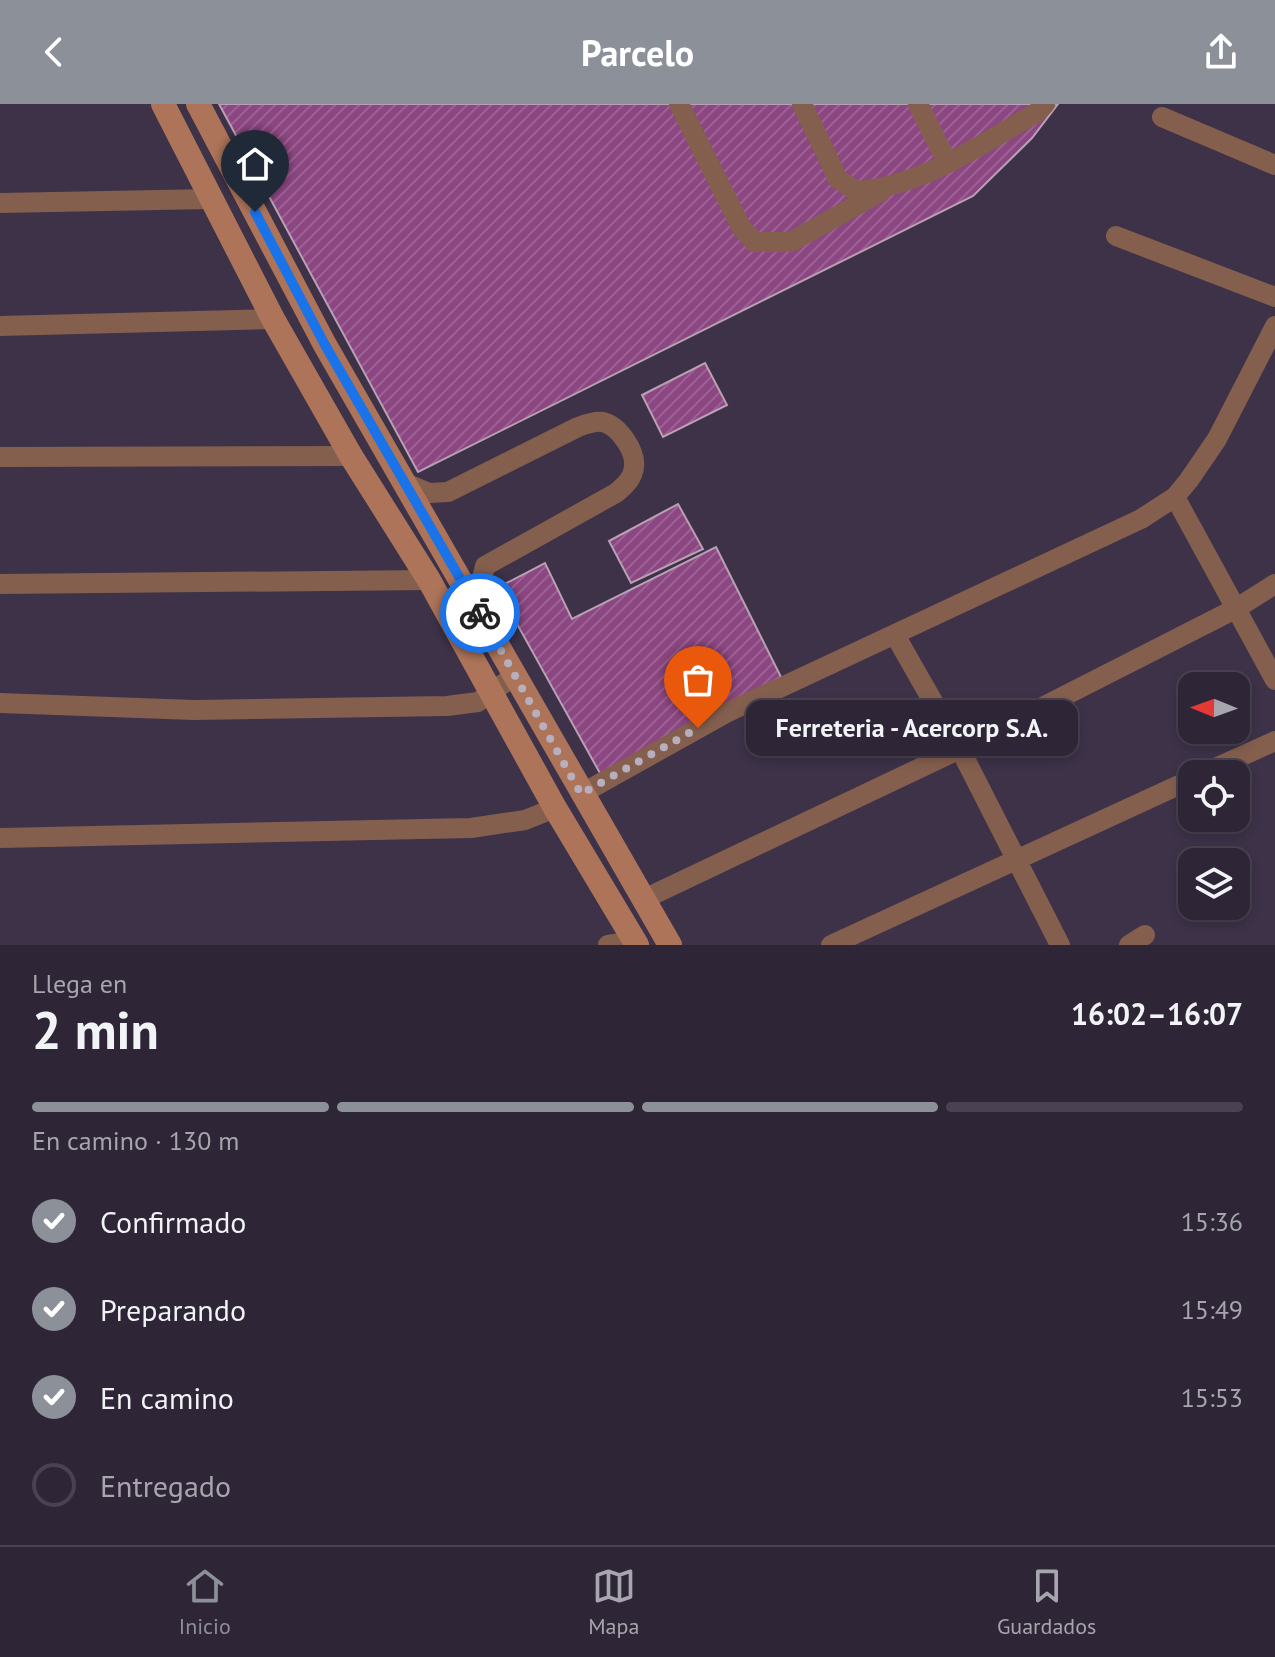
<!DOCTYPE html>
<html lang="es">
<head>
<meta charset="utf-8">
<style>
	body { margin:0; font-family:"PT Sans",sans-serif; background:#3a3242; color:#f1f3f6; height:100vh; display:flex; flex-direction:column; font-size:30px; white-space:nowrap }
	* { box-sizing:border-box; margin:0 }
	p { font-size:26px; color:#a7a5ad }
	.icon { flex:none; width:44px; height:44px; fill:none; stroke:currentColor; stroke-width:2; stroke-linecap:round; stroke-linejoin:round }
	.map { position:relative; height:841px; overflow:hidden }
	.sheet { display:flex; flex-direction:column; background:#2e2636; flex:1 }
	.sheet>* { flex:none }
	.needle { width:52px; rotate:271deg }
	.controls { position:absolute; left:1178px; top:568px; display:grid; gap:16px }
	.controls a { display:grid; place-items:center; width:72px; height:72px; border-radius:16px; background:#2e2636; box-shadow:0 4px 12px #0003,0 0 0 2px #494351; font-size:40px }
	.pin { position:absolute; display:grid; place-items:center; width:68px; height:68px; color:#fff; margin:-82px -34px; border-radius:50% 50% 50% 0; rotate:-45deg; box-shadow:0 0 8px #0007 }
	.pin .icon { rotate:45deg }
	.courier { position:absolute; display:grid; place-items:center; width:80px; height:80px; margin:-40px; border:6px solid #1a73e8; border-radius:50%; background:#fff; color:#222; box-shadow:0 2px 10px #0007 }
	.bubble { position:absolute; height:56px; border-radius:16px; background:#2e2636; box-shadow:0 4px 12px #0003,0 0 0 2px #494351; font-size:26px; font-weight:600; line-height:56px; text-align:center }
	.overview em { font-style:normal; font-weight:600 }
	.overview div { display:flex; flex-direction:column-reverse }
	.overview { display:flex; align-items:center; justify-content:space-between; height:136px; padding:0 32px }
	h1 { font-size:52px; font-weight:600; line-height:60px }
	.bar { display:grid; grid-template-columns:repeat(4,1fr); gap:12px 8px; align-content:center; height:96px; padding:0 32px }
	.bar i { height:10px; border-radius:6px; background:#494351 }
	.bar .current { background:#8c9099 }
	.bar p { grid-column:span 4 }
	ol { padding:0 32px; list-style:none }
	li { display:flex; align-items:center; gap:24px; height:88px }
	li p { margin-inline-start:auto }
	li .icon { padding:8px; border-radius:50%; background:#8c9099; color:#fff; stroke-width:4 }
	li:last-child { color:#a7a5ad }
	li i { width:44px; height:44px; border:4px solid #494351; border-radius:50% }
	header { display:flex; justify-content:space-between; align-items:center; height:104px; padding:0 32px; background:#8c9099; color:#fff; font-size:36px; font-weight:600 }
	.menu { display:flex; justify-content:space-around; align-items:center; height:112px; border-top:2px solid #494351; background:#2e2636; font-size:22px; color:#a7a5ad }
	.menu a { display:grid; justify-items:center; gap:4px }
	.menu .current { color:#8c9099 }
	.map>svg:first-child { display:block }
</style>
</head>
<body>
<header><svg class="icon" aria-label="back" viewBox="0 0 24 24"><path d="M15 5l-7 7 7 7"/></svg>Parcelo<svg class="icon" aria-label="share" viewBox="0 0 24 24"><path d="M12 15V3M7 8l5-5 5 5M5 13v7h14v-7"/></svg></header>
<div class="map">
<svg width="1275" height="841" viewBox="0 0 1275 841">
	<defs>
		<pattern id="building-hatch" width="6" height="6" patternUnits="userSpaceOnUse" patternTransform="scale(2)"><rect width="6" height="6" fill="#8c4681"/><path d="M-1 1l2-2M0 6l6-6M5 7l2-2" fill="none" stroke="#9d6194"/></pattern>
	</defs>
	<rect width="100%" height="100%" fill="#3d3248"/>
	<path fill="url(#building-hatch)" stroke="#baa0b4" stroke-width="2" d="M219 0H1058L1032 34 973 92 418 368Z
		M705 259 727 301 663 333 642 291Z
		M678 400 703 445 631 479 609 437Z
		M716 443 781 573 601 671 497 484 545 459 572 515Z"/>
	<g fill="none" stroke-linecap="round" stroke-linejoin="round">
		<path stroke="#845f4e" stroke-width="20" d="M679 0 741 123 754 138H791L880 88
			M802 0 838 75 856 87C921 83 981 40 1036 9L1045 0
			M918 0 947 58
			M1162 13 1275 61
			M0 99 211 95
			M1116 132 1275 193
			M0 222 273 215
			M0 353 351 352
			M405 379 429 389 448 388 578 323C586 320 595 317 603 318 619 322 636 347 634 363 633 375 624 382 616 389L485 462 479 487 482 511
			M1175 393 1275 576
			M0 480 429 476
			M895 531 960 645 1060 841
			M0 599 194 606 447 602 478 598 514 572
			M1202 670 1275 637
			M581 690 726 609 1141 415 1175 393 1189 376 1217 335 1275 222
			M0 734 471 724 525 716 555 704
			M644 795 960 645 1237 504 1275 480
			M608 841 634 837
			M831 841 1192 675
			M1129 841 1145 831"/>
		<path stroke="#ad7459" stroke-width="24" d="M163 0 273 215 351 352 429 476 555 704 637 841
			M198 0 325 241 670 841"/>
	</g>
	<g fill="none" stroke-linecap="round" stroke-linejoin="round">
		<path stroke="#b7afbe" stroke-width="8" stroke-dasharray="0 14.4" d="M480 509 581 690 698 624"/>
		<path stroke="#1a73e8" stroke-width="10" d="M255 108 325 241 480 509"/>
	</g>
</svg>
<div class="controls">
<a><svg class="needle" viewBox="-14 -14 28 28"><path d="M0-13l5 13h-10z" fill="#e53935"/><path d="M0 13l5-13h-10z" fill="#a7a5ad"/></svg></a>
<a><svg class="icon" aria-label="locate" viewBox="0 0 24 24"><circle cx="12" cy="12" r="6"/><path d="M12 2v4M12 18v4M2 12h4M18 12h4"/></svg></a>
<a><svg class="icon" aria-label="layers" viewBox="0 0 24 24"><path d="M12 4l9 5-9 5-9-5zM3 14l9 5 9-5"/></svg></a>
</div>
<div class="pin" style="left:698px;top:624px;background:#ea580c"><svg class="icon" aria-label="bag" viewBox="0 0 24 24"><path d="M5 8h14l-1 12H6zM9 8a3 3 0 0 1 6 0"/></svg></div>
<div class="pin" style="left:255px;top:108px;background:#1f2937"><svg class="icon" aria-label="home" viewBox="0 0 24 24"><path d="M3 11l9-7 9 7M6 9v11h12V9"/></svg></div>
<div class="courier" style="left:480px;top:509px"><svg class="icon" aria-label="bike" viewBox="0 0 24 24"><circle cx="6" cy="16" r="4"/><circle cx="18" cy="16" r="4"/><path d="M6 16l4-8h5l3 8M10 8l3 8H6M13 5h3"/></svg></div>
<div class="bubble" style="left:746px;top:596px;width:332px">Ferreteria - Acercorp S.A.</div>
</div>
<section class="sheet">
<div class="overview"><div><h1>2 min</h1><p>Llega en</p></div><em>16:02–16:07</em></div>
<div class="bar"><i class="current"></i><i class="current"></i><i class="current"></i><i></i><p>En camino · 130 m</p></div>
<ol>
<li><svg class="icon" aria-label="check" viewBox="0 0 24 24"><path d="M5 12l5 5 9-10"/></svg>Confirmado<p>15:36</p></li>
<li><svg class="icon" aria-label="check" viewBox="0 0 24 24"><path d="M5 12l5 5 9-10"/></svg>Preparando<p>15:49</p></li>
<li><svg class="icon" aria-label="check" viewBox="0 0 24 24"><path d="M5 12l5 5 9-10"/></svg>En camino<p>15:53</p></li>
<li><i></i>Entregado</li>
</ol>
</section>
<nav class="menu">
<a class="current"><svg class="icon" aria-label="home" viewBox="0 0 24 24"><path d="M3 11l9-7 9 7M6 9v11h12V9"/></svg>Inicio</a>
<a><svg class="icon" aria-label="map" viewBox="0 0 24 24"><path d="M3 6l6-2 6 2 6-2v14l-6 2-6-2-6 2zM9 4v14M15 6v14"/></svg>Mapa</a>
<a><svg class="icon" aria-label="saved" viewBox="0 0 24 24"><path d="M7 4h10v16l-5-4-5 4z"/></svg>Guardados</a>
</nav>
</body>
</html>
